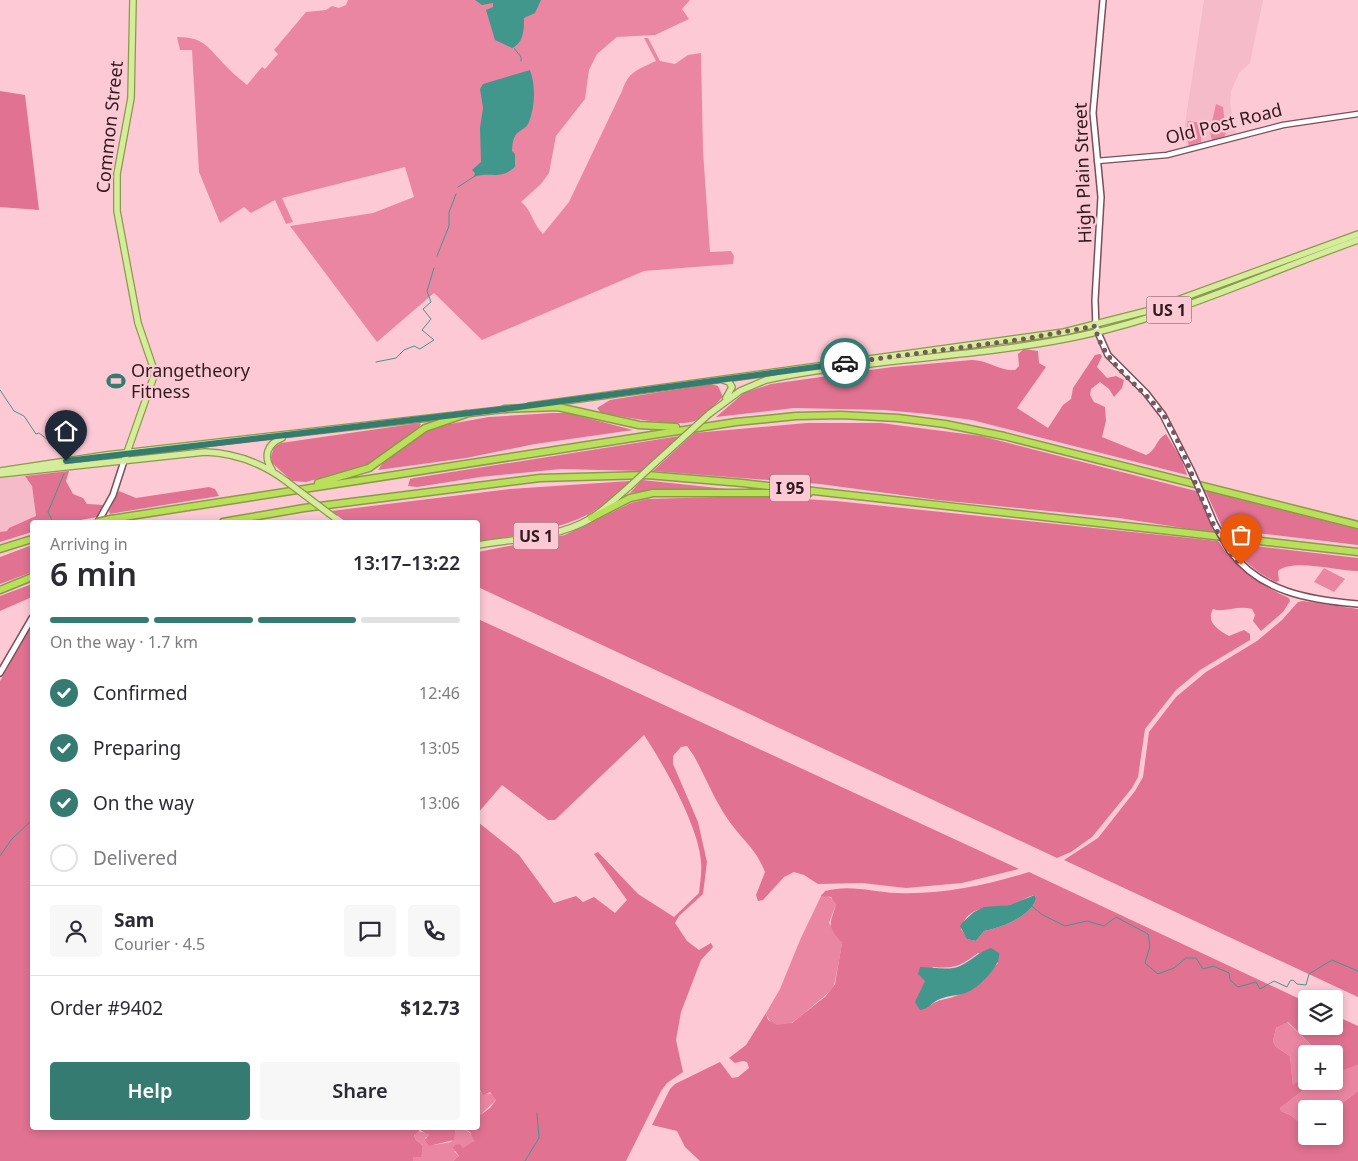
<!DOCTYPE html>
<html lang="en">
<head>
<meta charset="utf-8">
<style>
	body { margin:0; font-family:"Noto Sans",sans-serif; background:#f7f7f7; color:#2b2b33; height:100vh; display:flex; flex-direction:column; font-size:19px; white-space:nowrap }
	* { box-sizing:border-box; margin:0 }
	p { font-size:16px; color:#7c7c81 }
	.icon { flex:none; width:28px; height:28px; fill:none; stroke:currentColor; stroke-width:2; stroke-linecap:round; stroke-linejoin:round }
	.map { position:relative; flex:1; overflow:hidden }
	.details { position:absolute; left:30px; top:520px; width:450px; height:610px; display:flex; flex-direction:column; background:#fff; border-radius:5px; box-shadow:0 2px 8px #0003 }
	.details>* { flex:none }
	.buttons { position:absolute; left:1298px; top:990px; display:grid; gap:10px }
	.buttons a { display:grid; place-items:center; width:45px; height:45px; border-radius:5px; background:#fff; box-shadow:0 2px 8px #0003; font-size:25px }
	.pin { position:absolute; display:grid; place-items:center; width:42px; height:42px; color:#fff; margin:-51px -21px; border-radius:50% 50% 50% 0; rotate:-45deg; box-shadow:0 0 5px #0007 }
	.pin .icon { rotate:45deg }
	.courier { position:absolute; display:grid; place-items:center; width:50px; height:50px; margin:-25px; border:4px solid #357b71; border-radius:50%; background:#fff; color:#222; box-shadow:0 1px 6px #0007 }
	.head em { font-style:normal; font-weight:600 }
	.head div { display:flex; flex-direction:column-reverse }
	.head { display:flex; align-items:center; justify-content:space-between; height:85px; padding:0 20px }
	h1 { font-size:32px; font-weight:600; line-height:38px }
	.bar { display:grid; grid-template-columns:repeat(4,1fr); gap:8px 5px; align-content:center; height:60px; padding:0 20px }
	.bar i { height:6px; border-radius:4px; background:#e1e1e2 }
	.bar .selected { background:#357b71 }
	.bar p { grid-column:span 4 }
	.line { display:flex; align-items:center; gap:12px; padding:0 20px; border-top:1px solid #e1e1e2 }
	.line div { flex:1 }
	.round { display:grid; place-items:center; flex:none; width:52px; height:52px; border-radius:5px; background:#f7f7f7 }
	ol { padding:0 20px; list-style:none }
	li { display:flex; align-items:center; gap:15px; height:55px }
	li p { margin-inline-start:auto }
	li .icon { padding:5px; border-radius:50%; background:#357b71; color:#fff; stroke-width:4 }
	li:last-child { color:#7c7c81 }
	li i { width:28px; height:28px; border:2px solid #e1e1e2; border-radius:50% }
	.primary-button { display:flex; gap:10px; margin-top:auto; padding:10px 20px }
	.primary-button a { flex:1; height:58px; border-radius:5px; background:#357b71; color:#fff; font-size:20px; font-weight:600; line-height:58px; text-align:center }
	.primary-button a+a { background:#f7f7f7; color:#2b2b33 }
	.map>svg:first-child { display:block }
</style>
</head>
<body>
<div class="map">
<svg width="1358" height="1161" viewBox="0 0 1358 1161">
	<rect width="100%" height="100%" fill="#fcc9d4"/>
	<path fill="#f5bbc9" d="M1204 0H1263L1250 63 1239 73 1231 91 1230 104 1236 133 1187 147 1184 133 1185 124Z
		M25 476 32 486 36 517 5 532H0V478Z"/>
	<path fill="#eb86a2" d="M348 0H690L682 9 689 19 655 35 617 37 597 54 589 70 585 99 556 136 549 173 541 184 521 202C532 210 533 225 543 234L569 202 622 91C629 71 637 70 656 61L644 38H648L660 61 675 64 688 55 701 53 703 151 710 252 731 251 734 256 733 264 644 271 482 340 434 293 377 342 290 226 373 213 414 197 405 167 282 198 293 222 286 224 275 200 251 213 244 207 220 223 199 172 192 50H180L177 37C205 37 208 48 226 66 232 73 240 79 247 85L262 67 265 69 278 54 274 50 306 12 326 10 332 6 339 8 346 5Z
		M1216 104 1223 107 1226 133 1224 137 1212 141 1210 131Z
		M1188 121 1202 123 1201 142 1189 146 1186 133Z
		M1324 568 1345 579 1334 592 1314 582Z
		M822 894 835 900 836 904 829 923 842 943C842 946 835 983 834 985 830 993 822 998 815 1004 802 1014 777 1044 766 1013L780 989 800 940Z
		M1287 1022 1320 1054H1306V1076L1293 1086 1290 1056 1276 1047 1273 1041 1276 1028Z
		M1358 1065V1091L1334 1109H1306V1127L1290 1115 1281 1111 1280 1108 1285 1104 1315 1081H1334V1073Z
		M479 1090 482 1093 493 1094 496 1100C491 1106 480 1112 478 1121Z
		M456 1128C465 1128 472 1132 474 1141L466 1148 454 1151 459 1156 453 1161H413V1157L422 1151 423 1146 416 1140 414 1134 417 1131 427 1133 429 1136 425 1138 434 1145 451 1142 454 1138Z"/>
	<path fill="#e17292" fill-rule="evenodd" d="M0 91 25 95 39 210 0 207Z
		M1024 349 1038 351 1039 363 1046 367 1017 408 1048 428 1063 405 1071 399 1073 388 1095 355 1100 354 1102 356 1097 367 1107 378 1116 376 1124 380 1122 388 1114 397 1109 389 1100 382 1091 389 1090 395 1094 402 1105 407 1106 421 1102 437 1146 455C1156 451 1156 439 1166 434L1181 458 1187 475 972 420 928 414 884 410 794 408 716 417 744 393 771 384 892 367 972 360C988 360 999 371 1015 370L1019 366 1018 354Z
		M710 384 718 386 723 397C715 404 706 416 697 420 679 429 622 416 601 413L597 408 610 400Z
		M552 413H568L633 430 535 444 466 458 378 470 383 463 427 431 444 425 489 417Z
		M419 423 421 424 419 427 369 465 306 482 292 481 272 463 271 457 274 447 281 443Z
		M807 423H881L981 436 1196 491 1215 533 1119 518 938 500 820 484 653 471 694 433Z
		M680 436 641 471 561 469 480 477 417 487 408 486 410 479 414 478Z
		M69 471 66 481 73 494 83 498 87 504 104 505 97 517 70 522H32V532L0 542V532L7 531 9 528 36 516 32 486 25 476Z
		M642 480 727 489H663L630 493Z
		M630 481C591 528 534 532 478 542V522H346L331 511 510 489Z
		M209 487 215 489 219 496 115 513 110 514 109 511 119 491 136 498Z
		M1205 490 1358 529V545L1223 529Z
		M756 496 836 501 1218 541C1236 569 1259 584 1289 598L1290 601 1283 612 1261 631 1253 621 1255 615 1252 609C1237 605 1224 613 1213 609 1206 622 1217 629 1229 636L1244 630 1250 634V640L1200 670 1176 690 1145 729 1138 777 1132 788 1092 837 1071 852 1057 858 478 587V552L565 535 631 503 647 499Z
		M1230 543 1358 558V571C1338 571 1293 558 1278 571L1279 581 1276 582C1257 573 1243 561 1230 543Z
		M32 545V572L0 584V557Z
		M32 584V597L0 611V596Z
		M1303 601 1358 609V997L1064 860 1098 838 1135 791 1143 777 1149 732 1176 697 1206 672 1257 641 1282 620 1298 602Z
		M478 619 1019 869 962 883 906 888 862 883 818 884 804 875 794 872 784 877 763 900 758 901 756 895 765 872C756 848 740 838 727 818 714 799 705 776 694 756L687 746 681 747 673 756V764L698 822 707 862 703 894 679 916 675 923 687 941 699 950 711 943 713 947 701 960 681 1012 676 1040 683 1072 667 1083 661 1091 626 1161H453L459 1156 453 1148 455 1145 460 1144 463 1148 474 1141 470 1132 462 1128H478L479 1116 490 1108 496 1100 490 1092 483 1095 480 1090 478 1098V822L519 855 554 903 576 896 583 902 594 897 615 913 627 900 594 854 598 852 638 894 674 917 699 893C700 883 702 872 701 862 699 827 664 765 644 735L555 820H548L502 785 478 813Z
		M32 625V1128H456L454 1140 429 1146 425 1140 429 1135 420 1130 414 1135 416 1140 423 1146 421 1157H413V1161H0V681Z
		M1029 872 1306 1002V1026H1334V1015L1358 1026V1065L1335 1073 1334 1054H1320L1288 1022 1276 1028 1273 1041 1276 1047 1290 1056 1293 1085 1306 1076V1081H1315L1280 1108 1281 1111 1290 1115 1306 1127V1136H1334V1109L1358 1091V1161H700L685 1147 677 1131 652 1125 670 1089 675 1084 720 1062 732 1078 738 1077 749 1068 747 1062 743 1061 735 1063 729 1058 746 1045 766 1013 768 1020 777 1025 792 1023 826 996 835 984 842 943C826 924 830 926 836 904L831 897 821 896 825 891C850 884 873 892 897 893 942 895 987 885 1029 872ZM1035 895 1036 899C1031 917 1000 928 984 931L976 941 968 939 961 929C968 904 989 909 1009 905 1018 904 1025 897 1035 895ZM978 953 998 963C985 977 972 991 953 997 944 1000 939 999 931 1005L919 994 933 967C956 969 960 966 978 953Z"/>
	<path fill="#42978c" d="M475 0H541L535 13 524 18C524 29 524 43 512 48L495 40 486 10 493 7V3L482 5Z
		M530 70C536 86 535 107 529 122 524 134 513 126 512 151L515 154V167C499 181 490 171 474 177L475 173 472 170 481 162 480 128 483 108 480 89 483 84Z
		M1035 895 1036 899C1031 917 1000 928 984 931L976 941 967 939 960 926 962 923 974 912 984 907 1010 905Z
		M991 948 999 953C1001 966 979 987 968 992 959 996 949 995 940 999 933 1001 929 1009 920 1010L915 1002 925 981 918 974 920 967C933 967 949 971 960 966 971 961 977 953 991 948Z"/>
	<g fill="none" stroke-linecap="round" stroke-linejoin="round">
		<path stroke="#42978c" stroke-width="1" d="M514 48 521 57V61
			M458 187 475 176
			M437 256 449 226V212L456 194
			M376 362 396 358 404 350 414 346 420 349 434 340 422 330 431 319 423 309 431 302 427 291 434 268
			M0 390 14 411 24 416 36 434 39 433 61 450 63 457
			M52 520 48 512 64 474
			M0 856 11 840 32 820
			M1032 906 1041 914 1065 926 1087 921 1104 926 1116 917 1148 934 1150 946 1145 963 1158 974 1174 968 1186 958H1196L1203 969 1213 966 1229 973 1230 980 1238 987 1256 982 1260 989 1274 981 1287 987 1290 981 1293 980 1297 984 1306 985 1309 974 1332 960 1358 971
			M525 1161 539 1138 537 1113"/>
		<g stroke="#7a4f5a" stroke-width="7">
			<path id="tertiary" d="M1097 161 1167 155 1283 125 1358 114"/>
		</g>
		<g stroke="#7a4f5a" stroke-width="8">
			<path id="secondary" d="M1103 0 1093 113 1101 197 1095 300 1096 328 1108 355 1146 393 1163 415 1191 470
				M1204 499 1214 523
				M98 522 113 495 124 461
				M1230 551C1261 592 1309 600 1358 604
				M0 673 32 618"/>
		</g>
		<g stroke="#899b46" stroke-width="8">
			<path id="primary" d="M723 380 729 382 732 387 726 398
				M529 406 1064 332 1147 311 1358 234
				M709 414 740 391 766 380C870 358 979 358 1084 335 1177 315 1268 272 1358 240
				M124 461 155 373 138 323 117 211V174L131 98 133 0
				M655 463 676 444
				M272 470C263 456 267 444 282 438
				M0 471 106 455 508 409
				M0 474 205 452C235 453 262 463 286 481
				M478 545C514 539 557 538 590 519 604 510 616 498 629 487"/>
		</g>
		<g stroke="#899b46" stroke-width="9">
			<path id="motorway" d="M504 409 558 407 639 425 676 427
				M318 483 369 468 425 428 466 414
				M591 518 630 498 653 493H809
				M111 519 736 422 796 416 841 415 898 418 945 424 1004 436 1358 525
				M223 522 304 508 540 478 647 475 742 483 1358 552
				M0 549 32 539
				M0 590 32 577"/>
		</g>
		<use href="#tertiary" stroke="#fff" stroke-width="4.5"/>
		<use href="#secondary" stroke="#fff" stroke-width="5"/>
		<use href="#primary" stroke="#d6ec9d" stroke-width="5.5"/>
		<use href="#motorway" stroke="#bae05b" stroke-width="6"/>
		<g stroke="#7a4f5a" stroke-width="8" stroke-linecap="butt">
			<path id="secondary-bridge" d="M1191 470 1204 499
				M1214 523 1230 551"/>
		</g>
		<g stroke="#899b46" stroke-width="8" stroke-linecap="butt">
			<path id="primary-bridge" d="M676 444 709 414
				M286 481 335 518
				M629 487 655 463"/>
		</g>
		<g stroke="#899b46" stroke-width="9" stroke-linecap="butt">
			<path id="motorway-bridge" d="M97 522 111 519"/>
		</g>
		<use href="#secondary-bridge" stroke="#fff" stroke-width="5"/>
		<use href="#primary-bridge" stroke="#d6ec9d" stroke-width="5.5"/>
		<use href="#motorway-bridge" stroke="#bae05b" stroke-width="6"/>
	</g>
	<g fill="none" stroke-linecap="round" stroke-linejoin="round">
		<path stroke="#76585f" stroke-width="5" stroke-dasharray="0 9" d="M845 363 1024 339 1095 326C1102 365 1145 387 1166 419 1193 463 1205 528 1241 565"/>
		<path stroke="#357b71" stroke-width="6" d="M66 461 504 409 845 363"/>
	</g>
	<defs>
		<g id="stadium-bare" transform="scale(1.5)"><path d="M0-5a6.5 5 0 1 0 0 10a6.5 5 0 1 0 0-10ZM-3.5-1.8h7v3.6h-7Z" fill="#357b71" stroke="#fcc9d4" stroke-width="2.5" paint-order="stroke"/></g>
	</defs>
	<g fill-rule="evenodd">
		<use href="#stadium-bare" x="116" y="381"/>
	</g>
	<g text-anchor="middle" stroke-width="4.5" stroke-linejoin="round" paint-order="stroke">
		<g fill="#fcc9d4" stroke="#6c4f56" stroke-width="1">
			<rect x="1146.5" y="296.5" width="45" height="27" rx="4"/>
			<rect x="770" y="474.5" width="40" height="27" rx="4"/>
			<rect x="513.5" y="522.5" width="45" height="27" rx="4"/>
		</g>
		<g font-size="16" font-weight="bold" fill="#2e1b20">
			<text x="1169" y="316">US 1</text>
			<text x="790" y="494">I 95</text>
			<text x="536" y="542">US 1</text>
		</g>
		<g font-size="18" fill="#2e1b20" stroke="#fcc9d4">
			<text transform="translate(1224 124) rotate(-14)" y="6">Old Post Road</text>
			<text transform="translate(110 127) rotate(-84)" y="6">Common Street</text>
			<text transform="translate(1083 173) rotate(-92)" y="6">High Plain Street</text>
		</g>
		<g font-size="18" fill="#2e1b20" stroke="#fcc9d4" text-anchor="start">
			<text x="131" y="377">Orangetheory<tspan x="131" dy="21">Fitness</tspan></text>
		</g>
	</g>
</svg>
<div class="buttons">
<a><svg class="icon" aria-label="layers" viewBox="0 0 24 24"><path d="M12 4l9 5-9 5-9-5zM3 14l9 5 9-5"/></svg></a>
<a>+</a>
<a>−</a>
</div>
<div class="pin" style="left:1241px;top:565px;background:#ea580c"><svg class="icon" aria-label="bag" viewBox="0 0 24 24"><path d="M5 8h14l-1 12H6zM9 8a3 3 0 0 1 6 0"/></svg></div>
<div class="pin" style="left:66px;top:461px;background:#1f2937"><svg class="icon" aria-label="home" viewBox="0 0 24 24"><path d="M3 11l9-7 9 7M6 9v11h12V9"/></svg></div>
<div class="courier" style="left:845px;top:363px"><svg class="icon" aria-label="car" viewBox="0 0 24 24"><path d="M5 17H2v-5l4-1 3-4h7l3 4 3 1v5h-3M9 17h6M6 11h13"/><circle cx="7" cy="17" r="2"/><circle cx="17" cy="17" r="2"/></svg></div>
<section class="details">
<div class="head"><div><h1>6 min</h1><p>Arriving in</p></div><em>13:17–13:22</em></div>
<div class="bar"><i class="selected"></i><i class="selected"></i><i class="selected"></i><i></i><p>On the way · 1.7 km</p></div>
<ol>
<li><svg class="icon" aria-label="check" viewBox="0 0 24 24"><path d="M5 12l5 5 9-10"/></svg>Confirmed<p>12:46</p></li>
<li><svg class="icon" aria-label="check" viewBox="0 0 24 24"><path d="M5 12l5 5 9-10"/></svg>Preparing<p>13:05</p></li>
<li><svg class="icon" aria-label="check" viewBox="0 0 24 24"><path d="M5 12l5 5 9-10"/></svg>On the way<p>13:06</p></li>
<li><i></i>Delivered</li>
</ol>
<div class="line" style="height:90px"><a class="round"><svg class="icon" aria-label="person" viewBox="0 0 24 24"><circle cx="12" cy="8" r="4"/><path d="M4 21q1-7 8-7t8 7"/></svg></a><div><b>Sam</b><p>Courier · 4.5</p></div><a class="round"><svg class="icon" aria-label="chat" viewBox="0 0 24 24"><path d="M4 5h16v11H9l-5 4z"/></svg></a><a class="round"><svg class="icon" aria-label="phone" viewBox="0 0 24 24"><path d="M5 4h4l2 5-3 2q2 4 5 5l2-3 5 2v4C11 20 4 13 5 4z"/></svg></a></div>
<div class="line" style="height:65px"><div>Order #9402</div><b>$12.73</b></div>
<div class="primary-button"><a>Help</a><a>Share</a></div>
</section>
</div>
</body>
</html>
